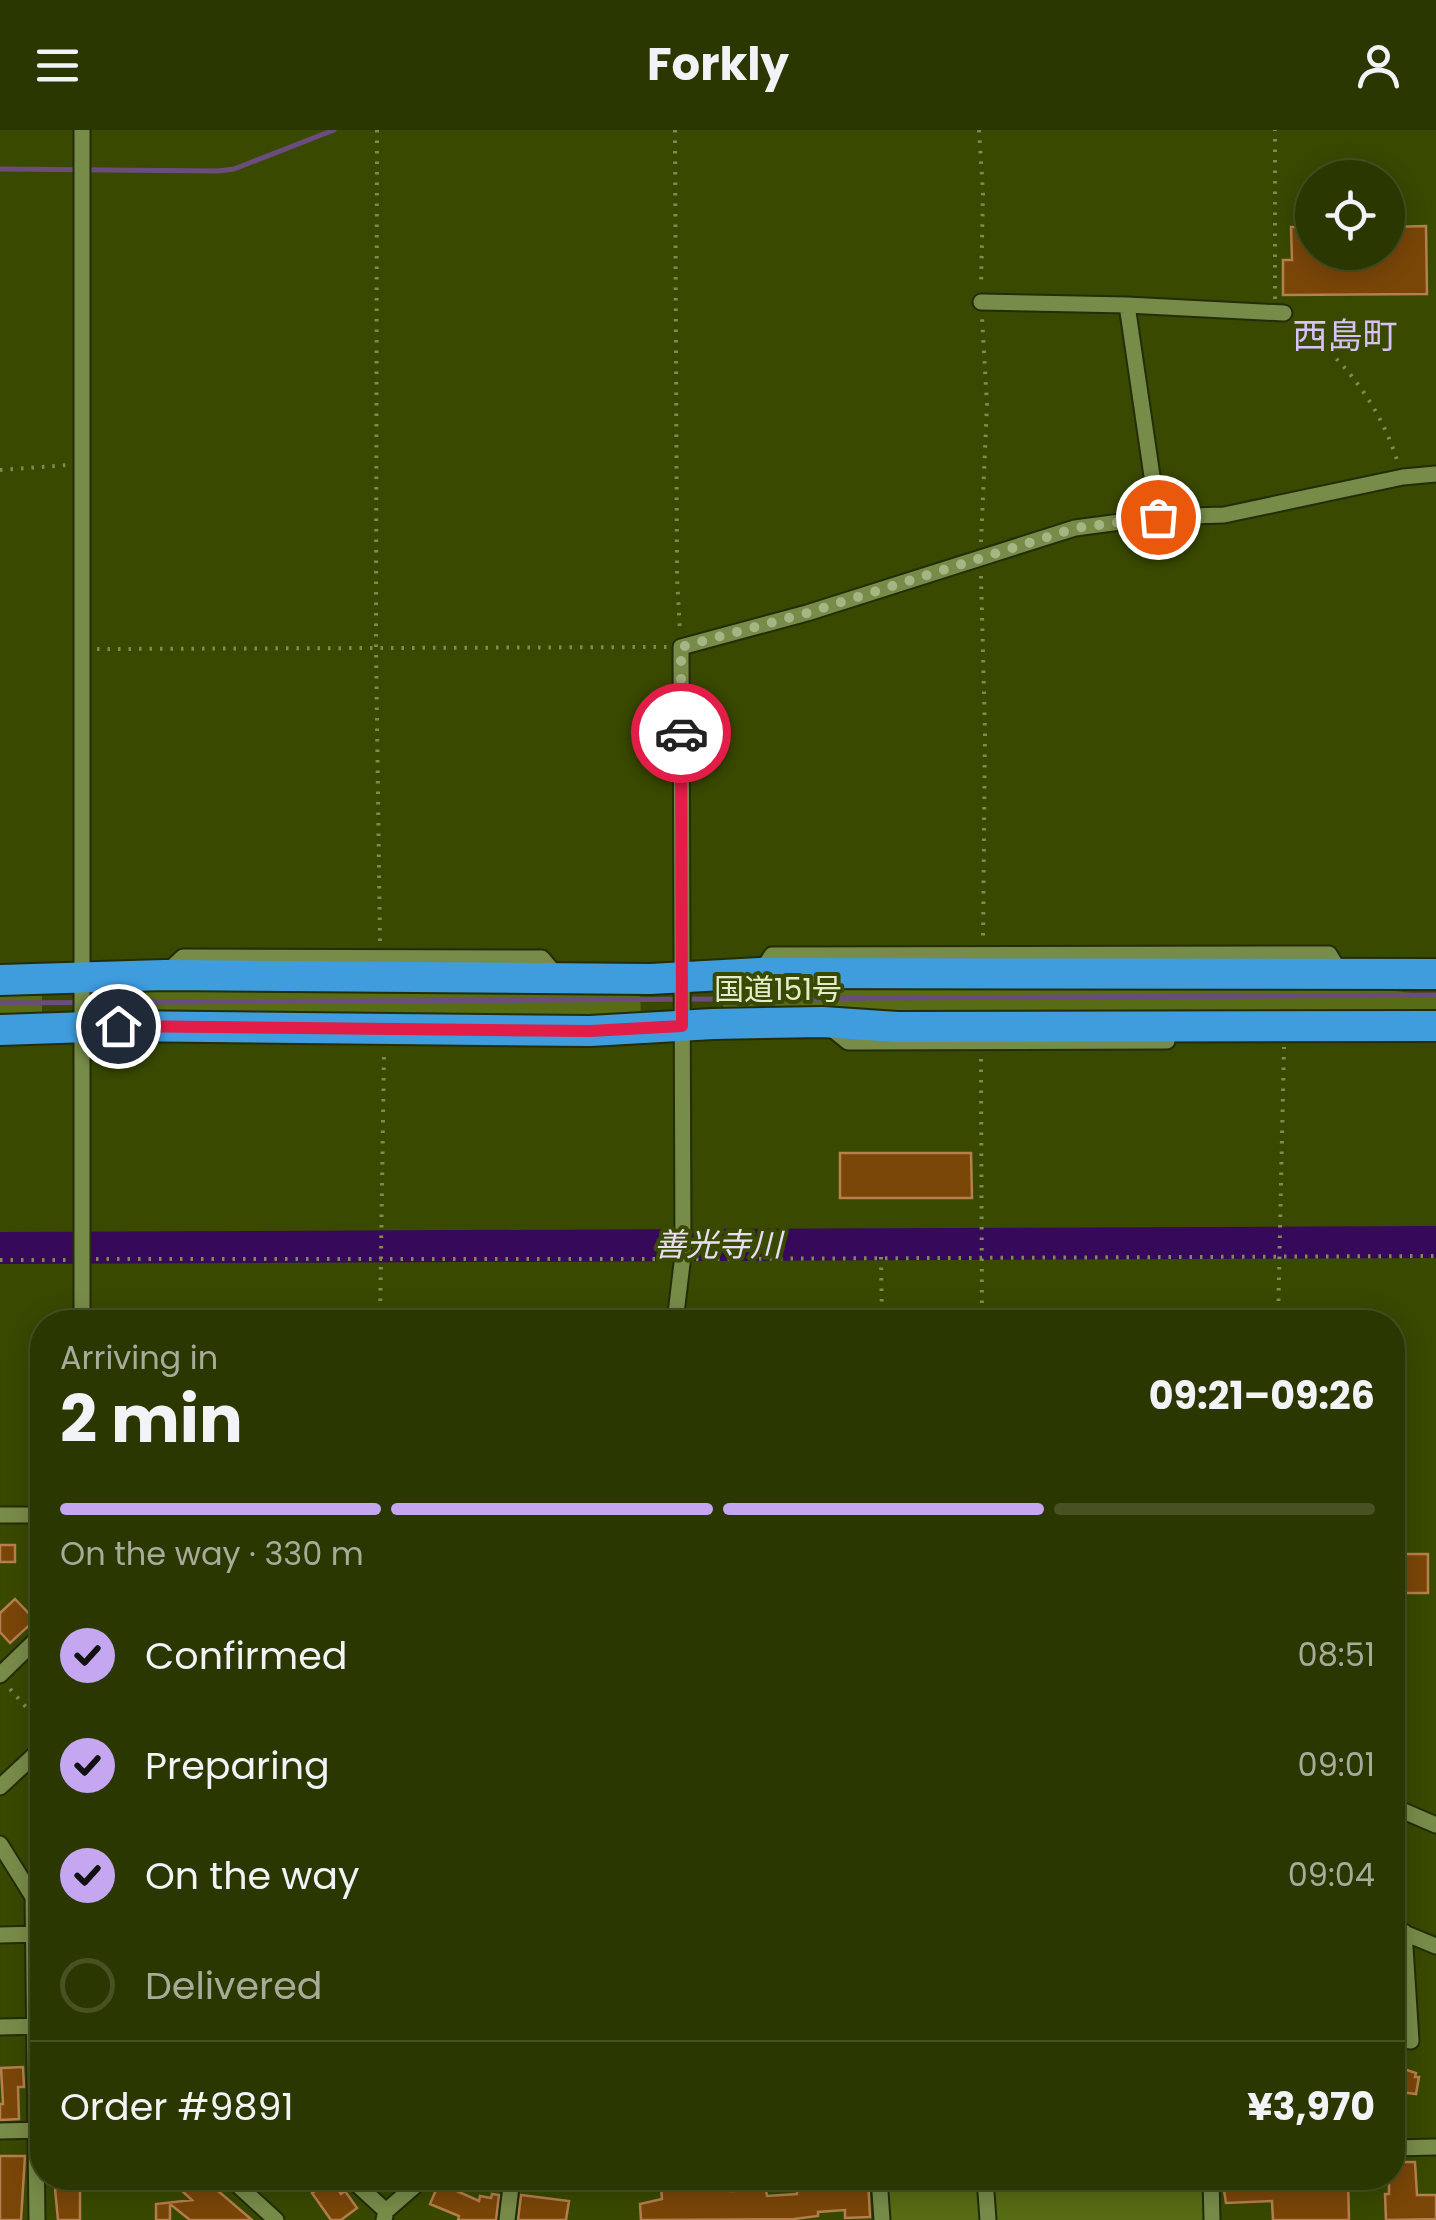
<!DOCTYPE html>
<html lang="en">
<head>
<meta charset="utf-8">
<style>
	body { margin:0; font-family:Poppins,"Noto Sans JP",sans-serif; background:#333f0a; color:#f1f3f6; height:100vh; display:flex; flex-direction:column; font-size:38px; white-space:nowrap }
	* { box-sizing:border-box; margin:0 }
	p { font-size:32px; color:#a6ac99 }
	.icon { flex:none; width:55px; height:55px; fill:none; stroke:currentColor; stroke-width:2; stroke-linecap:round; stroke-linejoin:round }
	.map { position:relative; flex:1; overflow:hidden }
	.sheet { position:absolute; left:30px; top:1180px; width:1375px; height:880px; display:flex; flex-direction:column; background:#2b3700; border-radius:40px; box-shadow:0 5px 25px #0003,0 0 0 2px #475122 }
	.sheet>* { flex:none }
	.controls { position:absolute; left:1295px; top:30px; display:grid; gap:20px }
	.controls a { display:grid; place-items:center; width:110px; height:110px; border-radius:50%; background:#2b3700; box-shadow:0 5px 25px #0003,0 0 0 2px #475122; font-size:50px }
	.pin { position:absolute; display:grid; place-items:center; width:85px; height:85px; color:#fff; margin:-42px; border:5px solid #fff; border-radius:50%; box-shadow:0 2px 10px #0007 }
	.courier { position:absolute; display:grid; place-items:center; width:100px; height:100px; margin:-50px; border:8px solid #e11d48; border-radius:50%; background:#fff; color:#222; box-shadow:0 2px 12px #0007 }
	.head em { font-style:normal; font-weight:700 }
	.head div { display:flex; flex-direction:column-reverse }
	.head { display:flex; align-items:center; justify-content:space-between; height:170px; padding:0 30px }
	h1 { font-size:65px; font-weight:700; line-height:75px }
	.bar { display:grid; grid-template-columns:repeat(4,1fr); gap:15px 10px; align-content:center; height:120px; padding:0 30px }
	.bar i { height:12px; border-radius:8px; background:#475122 }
	.bar .on { background:#c5a7f1 }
	.bar p { grid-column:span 4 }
	.line { display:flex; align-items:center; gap:25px; padding:0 30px; border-top:2px solid #475122 }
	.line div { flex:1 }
	ol { padding:0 30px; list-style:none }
	li { display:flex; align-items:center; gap:30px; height:110px }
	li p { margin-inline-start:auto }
	li .icon { padding:10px; border-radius:50%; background:#c5a7f1; color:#111; stroke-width:4 }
	li:last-child { color:#a6ac99 }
	li i { width:55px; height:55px; border:5px solid #475122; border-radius:50% }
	header { display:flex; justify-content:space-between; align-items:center; height:130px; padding:0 30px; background:#2b3700; font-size:45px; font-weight:700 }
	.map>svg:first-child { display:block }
</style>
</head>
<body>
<header><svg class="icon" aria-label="menu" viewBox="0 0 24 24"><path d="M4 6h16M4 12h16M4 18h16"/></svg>Forkly<svg class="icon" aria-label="person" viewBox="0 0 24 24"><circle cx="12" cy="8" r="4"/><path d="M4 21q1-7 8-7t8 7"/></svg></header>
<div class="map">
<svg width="1436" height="2090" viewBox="0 0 1436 2090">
	<rect width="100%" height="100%" fill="#394900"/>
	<path fill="#576c14" d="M1322 852 1436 866V885L934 888 833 879 723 878 724 854Z
		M124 859 640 863 641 887 126 883Z
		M42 863V890H0V864Z
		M887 2048H981L982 2090H890Z
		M990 2048H1204L1205 2090H992Z"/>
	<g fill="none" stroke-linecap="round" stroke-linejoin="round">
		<path stroke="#6a4d7d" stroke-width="5" d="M0 39 218 41 234 39 334 0
			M0 873 1436 865"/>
		<path stroke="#36095b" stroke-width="32" d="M0 1118 1436 1112"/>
	</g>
	<path fill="#7a4608" stroke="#b67f4d" stroke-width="2.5" d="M1426 96 1427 164 1283 165V130H1292L1291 97H1312V122H1388V97Z
		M840 1023H971L972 1068H840Z
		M0 1415H15V1432H0Z
		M1392 1424H1428V1463H1392Z
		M15 1469 35 1490 10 1513 0 1502V1483Z
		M1392 1935 1416 1943 1415 1947H1419L1416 1964 1392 1961Z
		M23 1937 24 1957H18L19 1989 0 1990V1974H3L1 1938Z
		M0 2026H25L21 2090H0Z
		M1392 2032H1415L1417 2065H1436V2089L1386 2090 1385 2064H1389V2048H1392Z
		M54 2048H76V2054H80V2090H58Z
		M168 2048H203L252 2090H190L170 2074V2090H156V2074L192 2070Z
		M301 2048H331L341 2064 345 2061 357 2078 341 2090H331L312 2063 315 2061Z
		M826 2048H868L870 2087 845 2088V2080L818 2082V2086L794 2089 641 2090 640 2074 662 2069 661 2057 729 2051 730 2061 766 2060 767 2066 797 2064V2055L827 2054Z
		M1222 2048H1243V2052L1348 2048 1349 2090H1273L1272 2071 1226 2073Z
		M439 2053 479 2071 480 2066 491 2068 492 2064 499 2065 496 2090H458L459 2086 430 2074Z
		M521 2065 569 2071 566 2090H518Z"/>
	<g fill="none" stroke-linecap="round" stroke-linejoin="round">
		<g stroke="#232d09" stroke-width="19">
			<path id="street" d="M981 172 1127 175 1284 183
				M1127 175 1158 387
				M167 842 183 827 542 828 559 848
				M760 843 772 825 1282 824H1329L1340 842
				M827 895 848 912 1167 911
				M82 1192V0
				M675 1192 683 1125 681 517 807 483 1075 398 1158 387 1224 385 1403 347 1436 344
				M0 1385H42
				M0 1545 42 1504
				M0 1657 42 1618
				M1392 1676 1436 1695
				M0 1714 33 1767 37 2090
				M1392 1798 1436 1816
				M0 1805 41 1804
				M0 1897 42 1896
				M1392 1909 1411 1911 1404 1802
				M0 2001 42 2000
				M1392 2018 1436 2017
				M230 2048 276 2090
				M350 2048 386 2081
				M577 2048H589
				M879 2048 882 2090
				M985 2048 988 2090
				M1211 2048 1212 2090
				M384 2090 386 2081 424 2048
				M507 2090 512 2048"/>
		</g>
		<g stroke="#232d09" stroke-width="34">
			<path id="highway" d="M0 850 164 845 650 849 760 843 1436 844
				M0 900 118 896 590 901 713 894 823 892 897 897 1436 896"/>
		</g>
		<path stroke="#7e8c53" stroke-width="4" stroke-dasharray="2.5 8" stroke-linecap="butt" d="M377 0 376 517 380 813
			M675 0 677 447 680 501
			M979 0 983 63 981 157
			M1275 169V0
			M1298 193C1346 233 1379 273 1398 333
			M0 340 68 335
			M981 412 987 275 982 187
			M981 446 985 601 983 812
			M97 519 668 517
			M981 929 982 1192
			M881 1127 882 1192
			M96 1129H666
			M696 1129 1436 1126
			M0 1130H66
			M380 1192 384 923
			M1278 1192 1284 917
			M10 1559 42 1595"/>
		<use href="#street" stroke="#788c49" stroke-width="15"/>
		<use href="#highway" stroke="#3f9dde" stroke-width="30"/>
	</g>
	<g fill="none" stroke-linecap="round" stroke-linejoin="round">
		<path stroke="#a7b484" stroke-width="10" stroke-dasharray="0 18" d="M681 603V517L807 483 1076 398 1158 387"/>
		<path stroke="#e11d48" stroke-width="12" d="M118 896 590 901 682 896 681 603"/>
	</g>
	<g text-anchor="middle" stroke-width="8" stroke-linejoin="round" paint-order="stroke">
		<g font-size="30" fill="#e2edcb" stroke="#394900">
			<text x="778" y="870">国道151号</text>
		</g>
		<g font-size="32" font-style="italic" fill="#e9defa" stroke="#394900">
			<text x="718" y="1126">善光寺川</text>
		</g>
		<g font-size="35" fill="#d8c2fa" stroke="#394900">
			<text x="1345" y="218">西島町</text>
		</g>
	</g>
</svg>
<div class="controls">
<a><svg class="icon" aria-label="locate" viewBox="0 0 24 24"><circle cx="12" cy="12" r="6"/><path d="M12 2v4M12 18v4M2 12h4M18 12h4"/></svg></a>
</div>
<div class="pin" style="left:1158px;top:387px;background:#ea580c"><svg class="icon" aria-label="bag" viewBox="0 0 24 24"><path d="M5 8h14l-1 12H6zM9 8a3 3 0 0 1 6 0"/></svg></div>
<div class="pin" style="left:118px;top:896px;background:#1f2937"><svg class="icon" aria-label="home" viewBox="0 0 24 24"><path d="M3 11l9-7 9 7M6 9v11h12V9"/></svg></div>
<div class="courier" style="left:681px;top:603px"><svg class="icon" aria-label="car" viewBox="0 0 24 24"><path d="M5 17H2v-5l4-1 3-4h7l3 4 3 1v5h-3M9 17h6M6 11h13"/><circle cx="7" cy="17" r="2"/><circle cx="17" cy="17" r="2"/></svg></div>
<section class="sheet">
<div class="head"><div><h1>2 min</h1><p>Arriving in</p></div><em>09:21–09:26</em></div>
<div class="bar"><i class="on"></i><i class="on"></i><i class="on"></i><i></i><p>On the way · 330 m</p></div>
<ol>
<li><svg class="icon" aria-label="check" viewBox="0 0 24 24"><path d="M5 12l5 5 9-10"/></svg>Confirmed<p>08:51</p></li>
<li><svg class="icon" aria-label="check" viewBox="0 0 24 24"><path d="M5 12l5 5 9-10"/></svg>Preparing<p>09:01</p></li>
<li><svg class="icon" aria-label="check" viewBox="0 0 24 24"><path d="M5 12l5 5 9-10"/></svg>On the way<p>09:04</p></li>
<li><i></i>Delivered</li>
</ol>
<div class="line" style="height:130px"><div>Order #9891</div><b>¥3,970</b></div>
</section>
</div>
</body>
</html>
